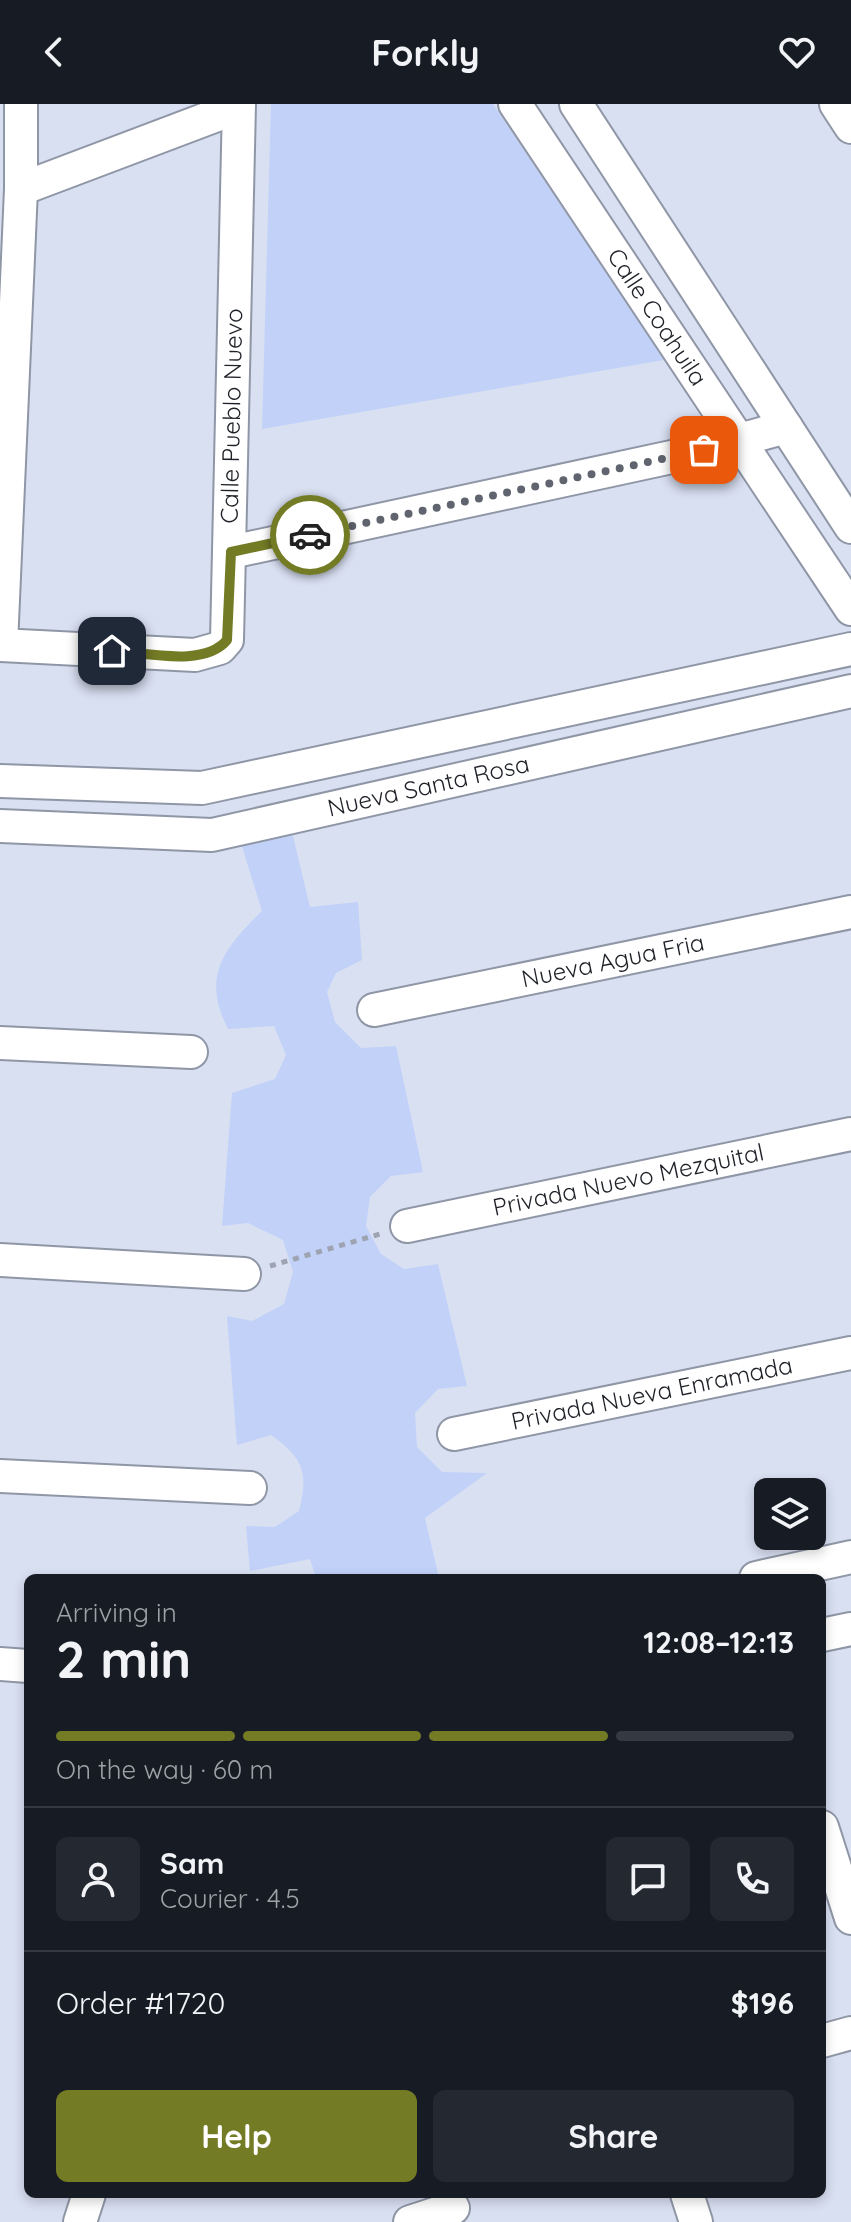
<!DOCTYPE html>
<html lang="en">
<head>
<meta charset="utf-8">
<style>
	body { margin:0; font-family:Quicksand,sans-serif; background:#242831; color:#f1f3f6; height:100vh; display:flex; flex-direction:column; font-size:30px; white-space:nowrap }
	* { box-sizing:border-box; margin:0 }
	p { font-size:26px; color:#9ea1a6 }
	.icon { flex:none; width:44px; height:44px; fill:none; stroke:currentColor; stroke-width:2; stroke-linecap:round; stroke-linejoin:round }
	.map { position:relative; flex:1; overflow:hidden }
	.drawer { position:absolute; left:24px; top:1470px; width:802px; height:624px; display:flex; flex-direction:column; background:#171b24; border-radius:12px; box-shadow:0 4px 12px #0003 }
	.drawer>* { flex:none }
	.fabs { position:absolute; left:754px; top:1374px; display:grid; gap:16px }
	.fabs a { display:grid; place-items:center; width:72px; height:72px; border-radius:12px; background:#171b24; box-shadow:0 4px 12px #0003; font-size:40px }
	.pin { position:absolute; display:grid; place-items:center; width:68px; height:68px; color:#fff; margin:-34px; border-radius:16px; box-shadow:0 4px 12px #0006 }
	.courier { position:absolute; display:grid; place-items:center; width:80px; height:80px; margin:-40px; border:6px solid #747b25; border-radius:50%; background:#fff; color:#222; box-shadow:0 2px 10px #0007 }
	.headline em { font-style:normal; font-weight:800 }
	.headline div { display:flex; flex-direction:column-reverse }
	.headline { display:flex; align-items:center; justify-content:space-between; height:136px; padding:0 32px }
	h1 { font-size:52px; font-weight:800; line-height:60px }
	.bar { display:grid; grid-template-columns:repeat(4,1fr); gap:12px 8px; align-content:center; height:96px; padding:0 32px }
	.bar i { height:10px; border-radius:6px; background:#363941 }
	.bar .on { background:#747b25 }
	.bar p { grid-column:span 4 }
	.line { display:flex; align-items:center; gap:20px; padding:0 32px; border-top:2px solid #363941 }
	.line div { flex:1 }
	.round { display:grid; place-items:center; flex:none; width:84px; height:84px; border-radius:12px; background:#242831 }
	.button { display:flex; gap:16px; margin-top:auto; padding:16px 32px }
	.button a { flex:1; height:92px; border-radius:12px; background:#747b25; color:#fff; font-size:32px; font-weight:800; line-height:92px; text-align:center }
	.button a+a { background:#242831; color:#f1f3f6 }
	header { display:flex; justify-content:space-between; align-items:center; height:104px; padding:0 32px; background:#171b24; font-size:36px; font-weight:800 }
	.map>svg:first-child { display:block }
</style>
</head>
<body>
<header><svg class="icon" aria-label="back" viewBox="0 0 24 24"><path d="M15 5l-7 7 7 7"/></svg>Forkly<svg class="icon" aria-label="heart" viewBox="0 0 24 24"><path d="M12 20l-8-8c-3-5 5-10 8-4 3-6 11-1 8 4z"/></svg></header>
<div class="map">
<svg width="851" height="2118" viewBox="0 0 851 2118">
	<rect width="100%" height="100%" fill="#d9e0f2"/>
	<path fill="#c1d1f8" d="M271 0H493L664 256 262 325Z
		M292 728 310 803 358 798 362 856 336 869 327 888 335 918 361 944 396 942 423 1068 391 1072 370 1093 366 1122 381 1150 404 1165 438 1160 467 1282 438 1285 415 1309 417 1343 442 1368 487 1369 425 1414 439 1474H316L310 1455 250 1467 246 1422 275 1423 299 1407C309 1368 303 1354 271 1331L237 1341 227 1212 252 1217 284 1200 293 1168 283 1136 248 1119 222 1122 232 989 275 975 286 951 274 922 228 925C201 872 224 844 262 807L240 736Z"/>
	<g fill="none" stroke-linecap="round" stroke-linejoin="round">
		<g stroke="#8f96a6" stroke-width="36">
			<g id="minor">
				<path id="s1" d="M515 0 851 505"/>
				<path d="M576 0 851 423"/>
				<path d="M836 0 851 23"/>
				<path d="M21 85 238 3"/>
				<path d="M231 448 704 346 786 323"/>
				<path id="s2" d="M0 541 195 551 220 544 227 536 239 0"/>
				<path d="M1 541 21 85V0"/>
				<path d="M0 677 202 684 851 545"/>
				<path id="s3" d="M0 722 212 731 851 587"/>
				<path id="s4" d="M374 906 851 808"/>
				<path d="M0 939 191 948"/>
				<path id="s5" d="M407 1122 851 1030"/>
				<path d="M0 1156 244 1170"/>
				<path id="s6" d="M454 1330 851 1249"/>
				<path d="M0 1372 250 1384"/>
				<path d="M756 1474 851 1453"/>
				<path d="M822 1531 851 1525"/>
				<path d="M0 1560 28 1562"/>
				<path d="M822 1723 851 1814"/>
				<path d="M822 1937 851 1929"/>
				<path d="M687 2090 696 2118"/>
				<path d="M80 2118 89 2090"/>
				<path d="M410 2118 453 2104"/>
			</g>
		</g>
		<path stroke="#9da3b1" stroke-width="5" stroke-dasharray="6 6" stroke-linecap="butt" d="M270 1162 380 1130"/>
		<use href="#minor" stroke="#fff" stroke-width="32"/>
	</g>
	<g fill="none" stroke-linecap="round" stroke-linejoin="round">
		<path stroke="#5f646e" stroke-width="8" stroke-dasharray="0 14.4" d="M310 431 704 346"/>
		<path stroke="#747b25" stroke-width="10" d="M112 547C144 548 204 564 227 536L231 448 310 431"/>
	</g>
	<g text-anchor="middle" stroke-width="8" stroke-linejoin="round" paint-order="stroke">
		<g font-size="24" fill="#1e2127" stroke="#e7eefc">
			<text dy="8" stroke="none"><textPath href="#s1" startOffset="256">Calle Coahuila</textPath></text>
			<text dy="8" stroke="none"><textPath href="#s2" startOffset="456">Calle Pueblo Nuevo</textPath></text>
			<text dy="8" stroke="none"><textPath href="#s3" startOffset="434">Nueva Santa Rosa</textPath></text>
			<text dy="8" stroke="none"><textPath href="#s4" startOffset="244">Nueva Agua Fria</textPath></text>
			<text dy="8" stroke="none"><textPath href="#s5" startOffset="226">Privada Nuevo Mezquital</textPath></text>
			<text dy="8" stroke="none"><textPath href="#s6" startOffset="202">Privada Nueva Enramada</textPath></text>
		</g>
	</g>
</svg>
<div class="fabs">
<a><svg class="icon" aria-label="layers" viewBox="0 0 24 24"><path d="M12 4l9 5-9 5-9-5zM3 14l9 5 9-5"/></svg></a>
</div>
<div class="pin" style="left:704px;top:346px;background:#ea580c"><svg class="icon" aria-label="bag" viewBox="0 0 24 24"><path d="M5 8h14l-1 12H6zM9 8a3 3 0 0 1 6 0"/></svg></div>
<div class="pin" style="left:112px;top:547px;background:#1f2937"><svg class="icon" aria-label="home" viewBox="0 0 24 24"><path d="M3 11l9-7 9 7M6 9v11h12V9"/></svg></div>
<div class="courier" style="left:310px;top:431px"><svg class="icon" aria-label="car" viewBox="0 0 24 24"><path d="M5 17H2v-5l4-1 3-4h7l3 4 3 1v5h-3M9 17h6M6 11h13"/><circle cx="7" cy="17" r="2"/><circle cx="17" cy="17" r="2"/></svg></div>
<section class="drawer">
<div class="headline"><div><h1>2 min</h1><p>Arriving in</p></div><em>12:08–12:13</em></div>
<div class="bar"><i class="on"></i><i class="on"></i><i class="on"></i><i></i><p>On the way · 60 m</p></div>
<div class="line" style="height:144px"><a class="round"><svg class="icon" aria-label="person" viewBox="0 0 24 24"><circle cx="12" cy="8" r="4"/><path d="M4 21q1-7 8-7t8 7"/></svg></a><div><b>Sam</b><p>Courier · 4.5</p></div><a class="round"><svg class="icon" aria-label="chat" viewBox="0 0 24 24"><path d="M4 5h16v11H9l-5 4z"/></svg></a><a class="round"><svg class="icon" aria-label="phone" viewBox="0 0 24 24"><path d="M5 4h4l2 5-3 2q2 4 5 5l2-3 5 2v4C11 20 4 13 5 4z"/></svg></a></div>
<div class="line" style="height:104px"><div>Order #1720</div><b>$196</b></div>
<div class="button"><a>Help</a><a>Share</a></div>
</section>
</div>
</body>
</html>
